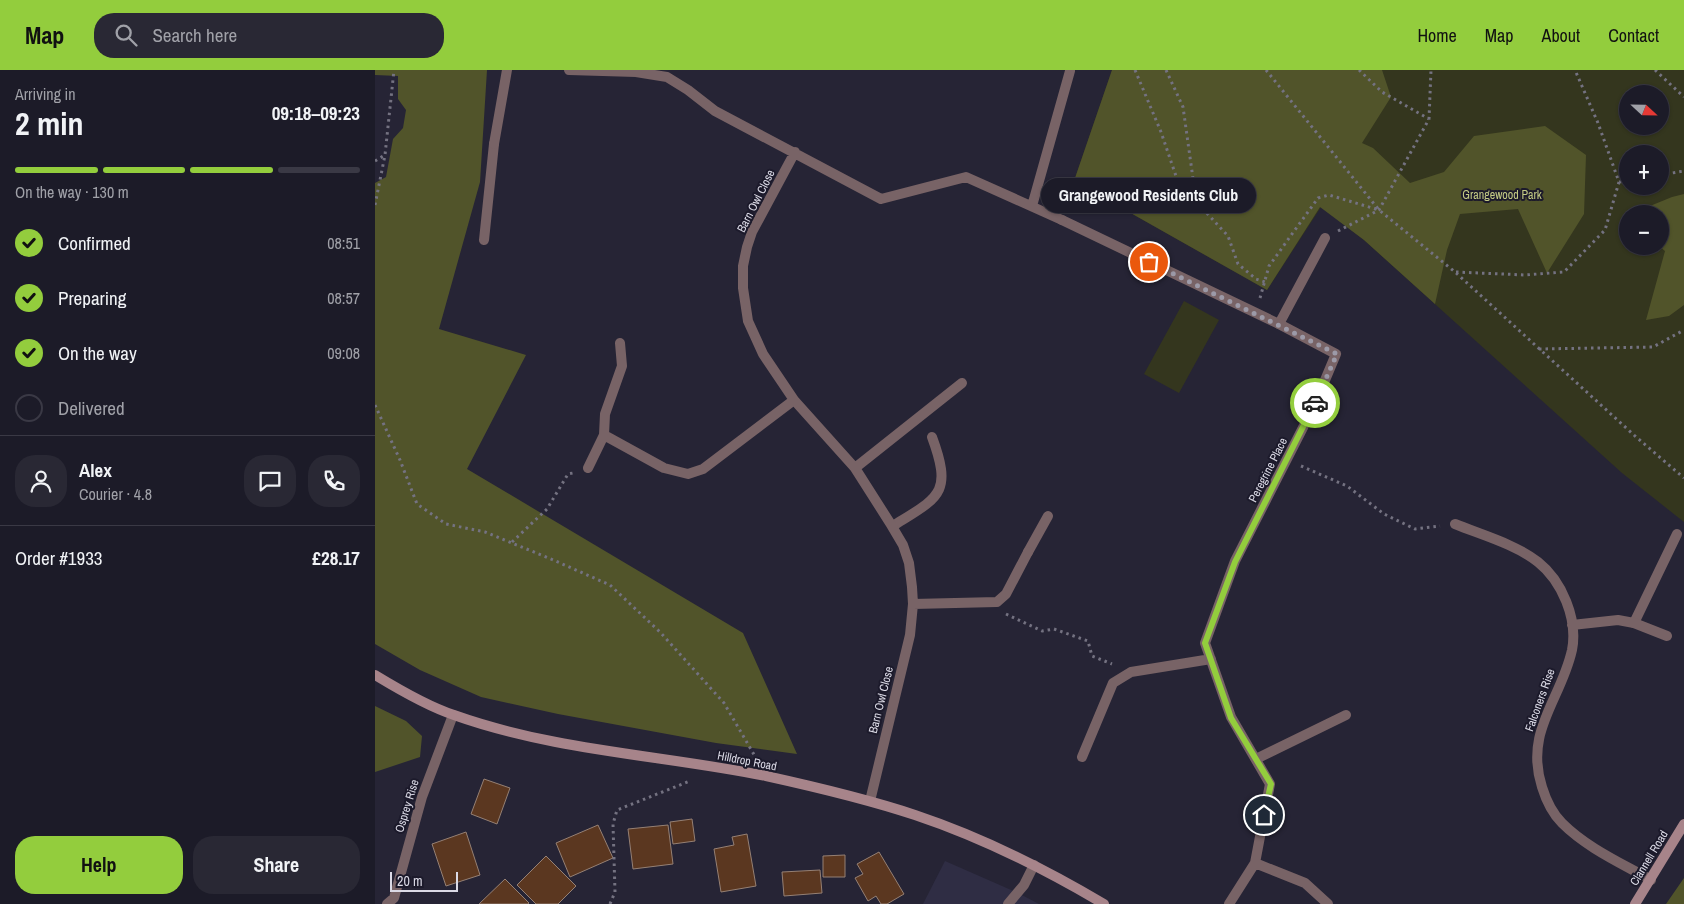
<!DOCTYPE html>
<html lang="en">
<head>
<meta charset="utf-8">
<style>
	body { margin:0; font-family:"Archivo Narrow",sans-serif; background:#292834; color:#f1f3f6; height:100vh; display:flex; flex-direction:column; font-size:19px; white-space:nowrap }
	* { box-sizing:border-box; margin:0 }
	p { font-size:16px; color:#a0a1a8 }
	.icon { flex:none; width:28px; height:28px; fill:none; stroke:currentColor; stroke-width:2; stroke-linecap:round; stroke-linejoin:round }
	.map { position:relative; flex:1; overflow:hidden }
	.details { display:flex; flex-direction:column; background:#1c1b28; width:375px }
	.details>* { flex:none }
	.needle { width:32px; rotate:112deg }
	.tools { position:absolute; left:1244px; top:15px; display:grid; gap:10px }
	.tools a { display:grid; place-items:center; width:50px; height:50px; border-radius:50%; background:#1c1b28; box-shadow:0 1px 4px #0004,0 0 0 1px #3a3945; font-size:25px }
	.scale { position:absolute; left:15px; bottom:12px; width:68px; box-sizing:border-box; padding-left:5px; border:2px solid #dbdae6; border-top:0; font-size:14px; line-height:18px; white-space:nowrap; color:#dbdae6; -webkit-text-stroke:4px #1c1a2b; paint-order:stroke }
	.pin { position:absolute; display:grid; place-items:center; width:42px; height:42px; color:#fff; margin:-21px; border:2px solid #fff; border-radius:50%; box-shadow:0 1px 5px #0007 }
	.courier { position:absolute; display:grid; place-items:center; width:50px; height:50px; margin:-25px; border:4px solid #93cd3d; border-radius:50%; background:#fff; color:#222; box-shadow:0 1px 6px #0007 }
	.bubble { position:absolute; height:35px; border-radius:18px; background:#1c1b28; box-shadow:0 1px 4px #0004,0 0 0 1px #3a3945; font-size:16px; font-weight:700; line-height:35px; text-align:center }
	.overview em { font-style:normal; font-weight:700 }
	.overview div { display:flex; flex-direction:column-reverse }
	.overview { display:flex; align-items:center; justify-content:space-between; height:85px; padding:0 15px }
	h1 { font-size:32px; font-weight:700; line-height:38px }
	.bar { display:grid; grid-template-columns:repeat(4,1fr); gap:8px 5px; align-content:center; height:60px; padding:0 15px }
	.bar i { height:6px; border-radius:4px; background:#3a3945 }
	.bar .on { background:#93cd3d }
	.bar p { grid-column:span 4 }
	.line { display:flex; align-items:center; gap:12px; padding:0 15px; border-top:1px solid #3a3945 }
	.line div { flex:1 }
	.round { display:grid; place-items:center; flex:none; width:52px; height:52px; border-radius:20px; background:#292834 }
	ol { padding:0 15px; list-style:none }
	li { display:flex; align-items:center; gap:15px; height:55px }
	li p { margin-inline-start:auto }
	li .icon { padding:5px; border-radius:50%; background:#93cd3d; color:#111; stroke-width:4 }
	li:last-child { color:#a0a1a8 }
	li i { width:28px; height:28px; border:2px solid #3a3945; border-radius:50% }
	.cta { display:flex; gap:10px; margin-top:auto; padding:10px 15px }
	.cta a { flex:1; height:58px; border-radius:20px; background:#93cd3d; color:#111; font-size:20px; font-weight:700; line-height:58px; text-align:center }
	.cta a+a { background:#292834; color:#f1f3f6 }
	header { display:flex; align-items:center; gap:30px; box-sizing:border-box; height:70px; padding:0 25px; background:#93cd3d; color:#111 }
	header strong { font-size:24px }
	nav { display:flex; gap:28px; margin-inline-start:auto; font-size:18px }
	.search { width:350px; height:45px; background:#292834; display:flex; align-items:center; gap:12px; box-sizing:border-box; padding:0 18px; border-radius:20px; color:#a0a1a8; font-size:19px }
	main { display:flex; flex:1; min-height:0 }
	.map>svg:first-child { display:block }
</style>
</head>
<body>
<header>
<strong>Map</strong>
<div class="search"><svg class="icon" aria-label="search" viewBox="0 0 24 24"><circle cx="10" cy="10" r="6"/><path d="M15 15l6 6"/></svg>Search here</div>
<nav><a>Home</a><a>Map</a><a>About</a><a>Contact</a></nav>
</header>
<main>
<section class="details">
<div class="overview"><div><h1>2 min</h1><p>Arriving in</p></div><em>09:18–09:23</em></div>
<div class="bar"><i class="on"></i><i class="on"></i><i class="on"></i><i></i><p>On the way · 130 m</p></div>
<ol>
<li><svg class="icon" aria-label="check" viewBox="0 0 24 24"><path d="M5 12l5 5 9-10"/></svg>Confirmed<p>08:51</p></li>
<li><svg class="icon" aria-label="check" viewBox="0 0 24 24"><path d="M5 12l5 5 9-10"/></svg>Preparing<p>08:57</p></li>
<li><svg class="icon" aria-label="check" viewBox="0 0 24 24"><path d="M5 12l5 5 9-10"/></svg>On the way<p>09:08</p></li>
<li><i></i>Delivered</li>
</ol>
<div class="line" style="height:90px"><a class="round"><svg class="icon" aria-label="person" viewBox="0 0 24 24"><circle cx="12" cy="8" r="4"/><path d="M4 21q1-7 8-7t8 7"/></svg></a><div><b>Alex</b><p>Courier · 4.8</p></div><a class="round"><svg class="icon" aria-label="chat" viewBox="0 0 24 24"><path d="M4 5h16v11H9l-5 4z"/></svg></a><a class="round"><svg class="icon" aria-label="phone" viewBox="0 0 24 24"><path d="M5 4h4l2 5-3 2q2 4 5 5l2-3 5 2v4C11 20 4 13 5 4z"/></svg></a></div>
<div class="line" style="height:65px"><div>Order #1933</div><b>£28.17</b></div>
<div class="cta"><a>Help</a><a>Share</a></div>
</section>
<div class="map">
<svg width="1309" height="834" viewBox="0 0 1309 834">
	<rect width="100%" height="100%" fill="#262435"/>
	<path fill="#2f2d44" d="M570 791 643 823 664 834H548Z"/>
	<path fill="#34361e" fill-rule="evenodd" d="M737 0H1309V452L1247 403 989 170 946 137 892 220 699 111ZM1252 24H1285V56H1252ZM1252 84H1285V116H1252ZM1252 144H1285V176H1252Z
		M809 231 844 250 804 323 769 304Z"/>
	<path fill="#51542a" d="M0 0H112L105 112 64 259 151 285 92 399 368 563 422 684 341 673 183 644 106 627 45 600 0 574V113L11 107 18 69 28 58 31 40 23 29V6L0 5Z
		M737 0H1007L1016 27 987 73 998 78 1035 113 1069 102 1099 66 1170 56 1211 85 1209 144 1172 203 1143 139 1085 144 1072 180 1060 234 989 170 945 137 892 220 699 111Z
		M1309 124V235L1294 246 1271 250 1290 181 1284 176H1285V144H1271L1275 136 1297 127Z
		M0 636 31 651 47 666 45 687 0 702Z
		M1309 808V834H1291Z"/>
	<path fill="#5b3720" stroke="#958074" d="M109 709 135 718 122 754 96 744Z
		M317 749 320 771 298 774 295 752Z
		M223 755 238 788 195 807 181 773Z
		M293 755 298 794 258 799 253 759Z
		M91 762 105 805 71 816 57 774Z
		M372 764 381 816 346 822 339 779 359 775 357 767Z
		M504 782 529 824 512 834H506L501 826 493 831 480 808 488 804 482 794Z
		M470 785V807H448V786Z
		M171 786 201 816 183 834H161L142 815Z
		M445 800 447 823 409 826 407 802Z
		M130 809 154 833 153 834H104Z"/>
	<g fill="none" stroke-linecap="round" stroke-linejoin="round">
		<path stroke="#747281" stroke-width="3" stroke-dasharray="2.5 4" stroke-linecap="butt" d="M760 0 786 62 803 112 853 166 863 194 881 209 890 212
			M791 0 808 37 821 130
			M891 0 1004 140 1080 202 1260 366 1309 408
			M984 0 1007 22 1054 49
			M1280 0 1309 27
			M0 91 10 85
			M1285 105 1309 101
			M1244 112 1252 111
			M0 135 10 85 19 0
			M963 161 1004 140 1054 49 1056 0
			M1081 202 1150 205 1189 202 1230 160 1244 112 1223 53 1200 0
			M885 228 894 196 943 128 954 125 1004 140
			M1164 279 1278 277 1309 260
			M0 335 25 390 42 434 71 454 110 462 176 489 235 515 285 562 349 633 381 688
			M926 396 972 416 1009 444 1040 459 1065 456
			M137 472 172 439 193 404 198 403
			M631 544 667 561 679 559 713 571 717 586 737 594
			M235 834 240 822 238 754 242 740 315 711"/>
		<path stroke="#786366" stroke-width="10" d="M687 150 904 254 950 168
			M109 170 119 74
			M518 456C564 427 578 424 557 367
			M653 482 673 446
			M1259 553 1302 464
			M633 834 649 815 659 795"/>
		<path stroke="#786366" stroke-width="10" d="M194 0 261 2 292 7 313 20 340 41 506 129 591 107 687 150
			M119 74 132 0
			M420 82 377 162 372 177 368 196V218L373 251 388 284 419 330 480 398 515 453 528 475 534 493 537 517 538 534 535 565 495 731
			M657 136 695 1
			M229 365 230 344 247 296 245 273
			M213 398 229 365 289 398 313 404 328 399 419 330
			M480 398 587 313
			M1080 454C1107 465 1140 474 1163 492 1187 511 1203 549 1197 580 1186 630 1149 661 1167 717 1171 730 1177 743 1187 753 1212 778 1246 793 1276 810
			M538 534 622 532 631 524 653 482
			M1197 555 1243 550 1259 553 1292 566
			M707 687 738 613 756 602 836 589
			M881 689 971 645
			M880 793 930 813 953 834
			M12 834 19 828 47 727 78 645
			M854 834 880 793 895 714 856 647 830 573 860 491 940 334 961 284 904 254"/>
		<path stroke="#a7848a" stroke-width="10" d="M0 605C23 619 54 637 79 645 180 681 287 685 391 706 441 717 492 729 540 745 606 767 670 799 729 834
			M1260 834 1309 754"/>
	</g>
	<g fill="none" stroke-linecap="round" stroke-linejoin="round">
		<path stroke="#9c9aa8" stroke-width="5" stroke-dasharray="0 9" d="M774 192 962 284 940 333"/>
		<path stroke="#93cd3d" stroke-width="6" d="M889 745 896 714 856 648 830 573 860 492 940 333"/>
	</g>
	<g text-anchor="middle" stroke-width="4" stroke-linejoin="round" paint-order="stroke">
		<g font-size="12" fill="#c4cb84" stroke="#1c1a2b">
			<text x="1127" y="129">Grangewood Park</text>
		</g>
		<g font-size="12" fill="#dbdae6" stroke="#1c1a2b">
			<text transform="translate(381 131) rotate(-63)" y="4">Barn Owl Close</text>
			<text transform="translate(893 400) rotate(-63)" y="4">Peregrine Place</text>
			<text transform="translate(506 630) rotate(-76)" y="4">Barn Owl Close</text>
			<text transform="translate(1165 630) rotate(-70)" y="4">Falconers Rise</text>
			<text transform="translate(372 691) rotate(11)" y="4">Hilldrop Road</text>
			<text transform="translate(32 736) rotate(-73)" y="4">Osprey Rise</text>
			<text transform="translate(1274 788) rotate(-59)" y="4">Clannell Road</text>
		</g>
	</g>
</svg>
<div class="tools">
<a><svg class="needle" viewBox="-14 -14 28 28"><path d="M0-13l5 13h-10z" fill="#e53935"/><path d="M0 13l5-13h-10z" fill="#a0a1a8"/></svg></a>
<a>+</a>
<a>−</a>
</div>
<div class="scale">20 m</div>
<div class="pin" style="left:774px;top:192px;background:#ea580c"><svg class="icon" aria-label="bag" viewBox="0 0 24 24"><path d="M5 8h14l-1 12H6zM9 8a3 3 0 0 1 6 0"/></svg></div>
<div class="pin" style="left:889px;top:745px;background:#1f2937"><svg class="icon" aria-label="home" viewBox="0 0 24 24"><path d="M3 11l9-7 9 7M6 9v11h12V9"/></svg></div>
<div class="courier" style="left:940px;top:333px"><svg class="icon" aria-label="car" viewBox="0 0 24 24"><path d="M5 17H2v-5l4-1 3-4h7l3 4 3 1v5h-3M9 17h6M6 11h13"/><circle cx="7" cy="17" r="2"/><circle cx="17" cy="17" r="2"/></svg></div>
<div class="bubble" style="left:666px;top:108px;width:215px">Grangewood Residents Club</div>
</div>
</main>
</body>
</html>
